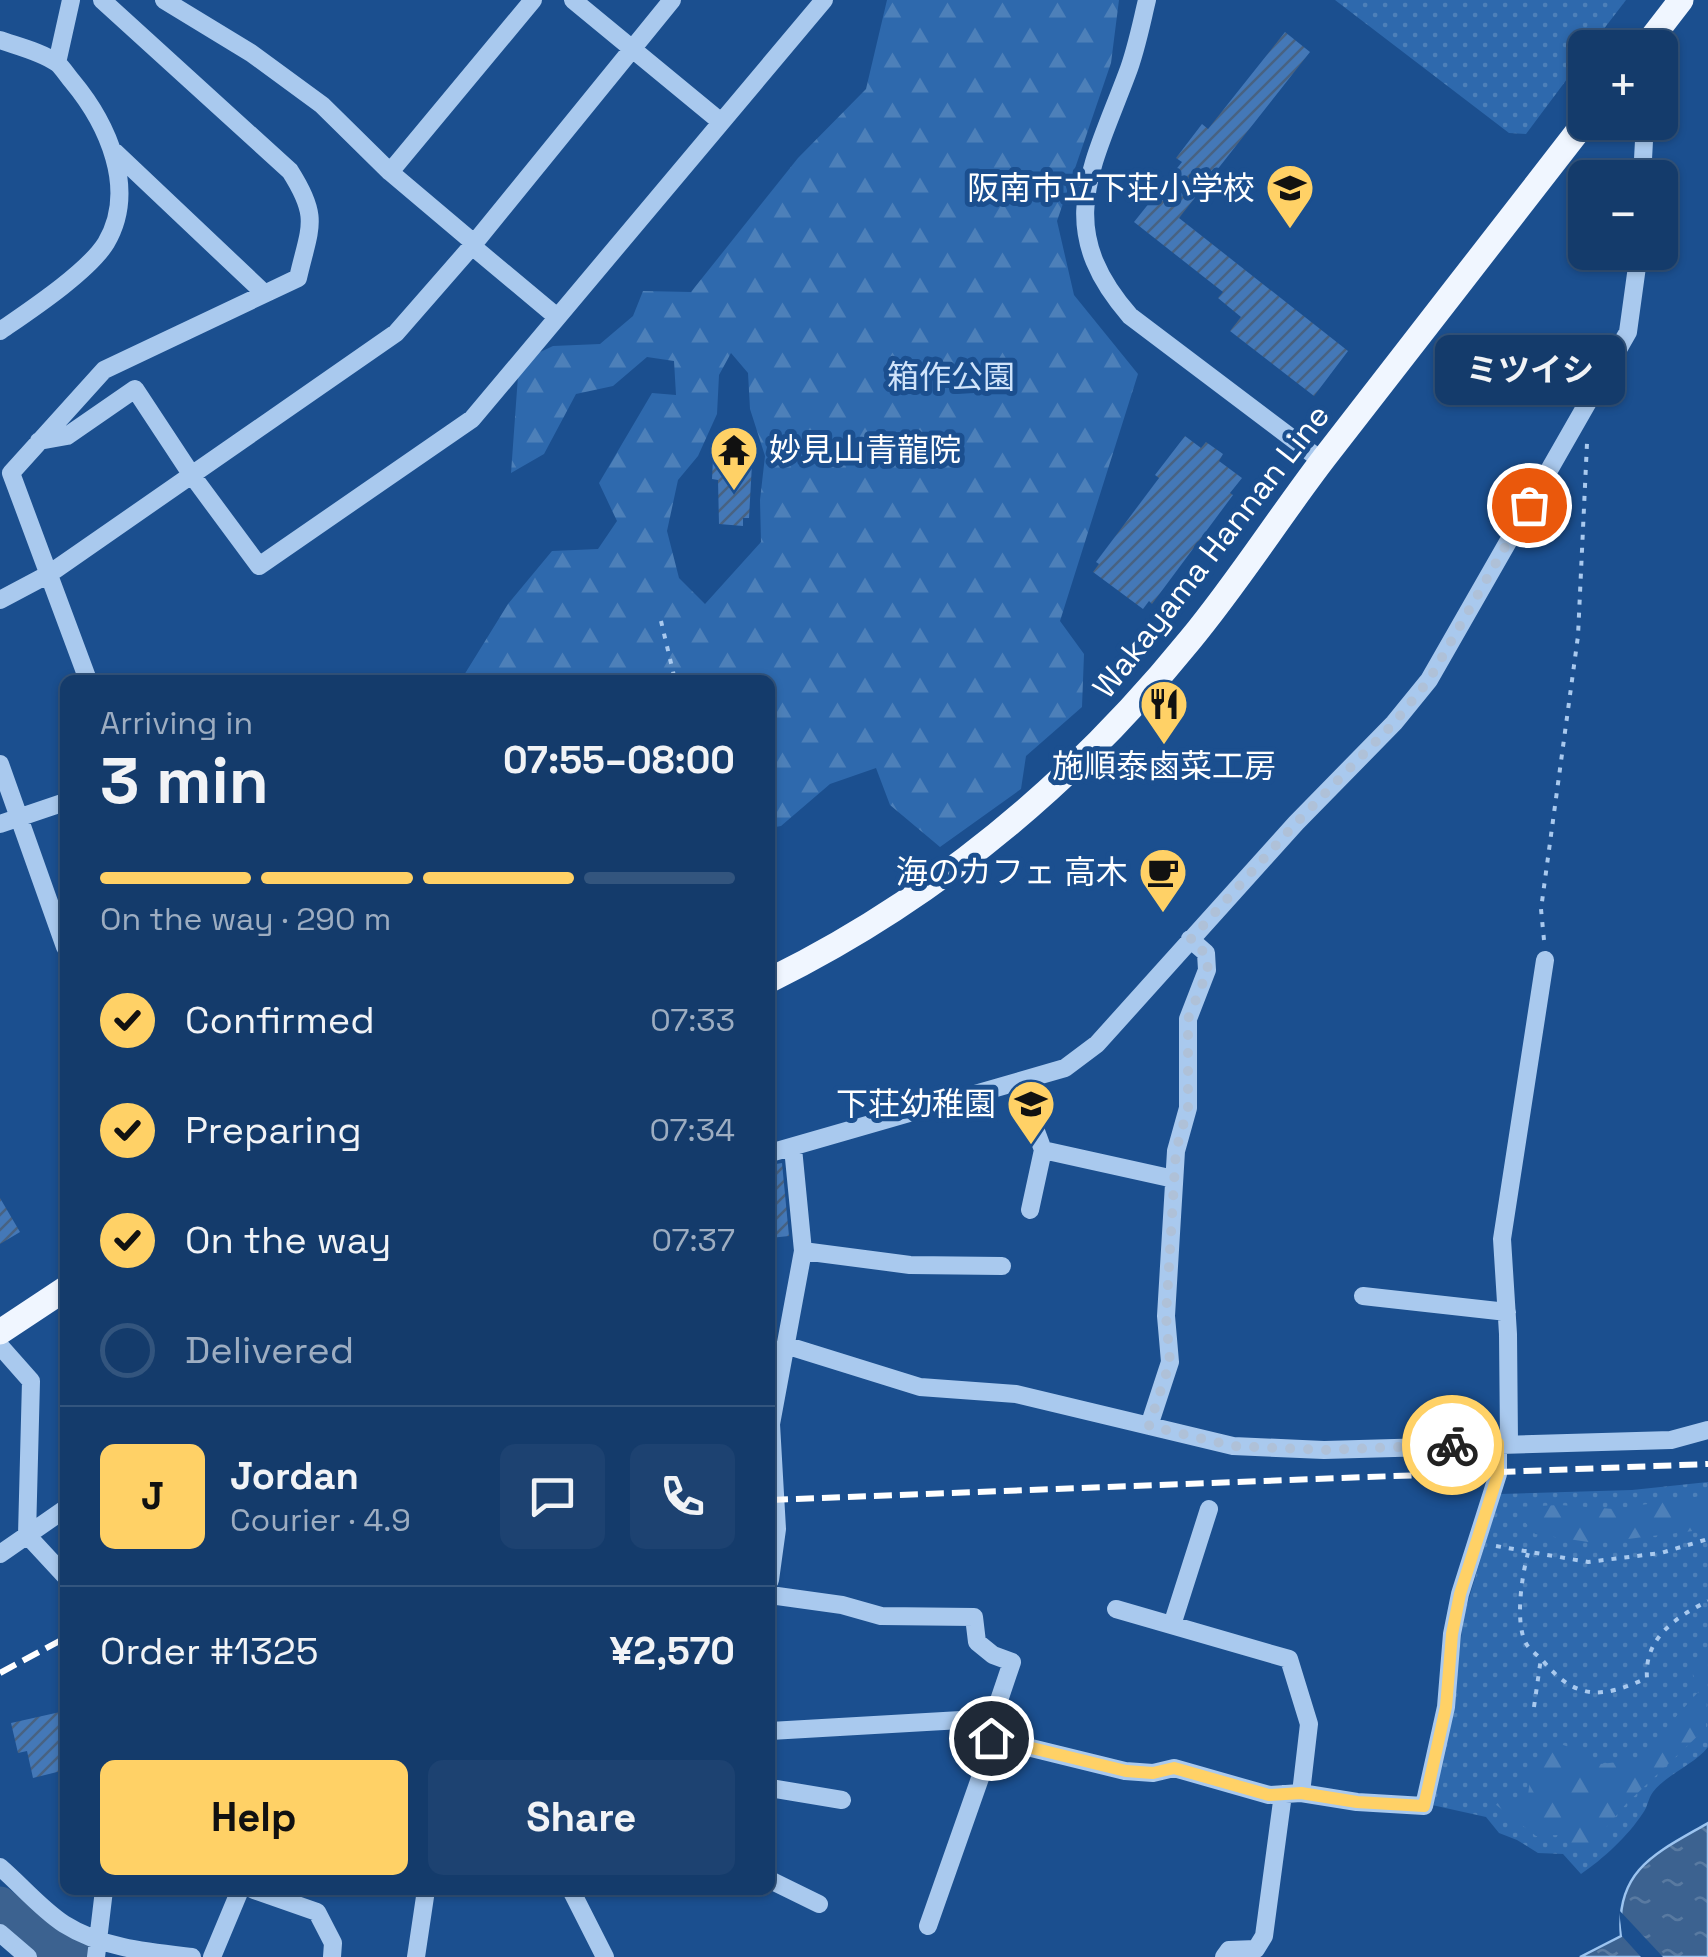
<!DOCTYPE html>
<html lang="en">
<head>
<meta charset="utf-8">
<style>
	body { margin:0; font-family:"Space Grotesk","Noto Sans JP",sans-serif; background:#1d4271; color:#f1f3f6; height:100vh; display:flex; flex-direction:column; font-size:38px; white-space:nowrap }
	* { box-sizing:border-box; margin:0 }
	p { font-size:32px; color:#9dadc1 }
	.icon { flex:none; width:55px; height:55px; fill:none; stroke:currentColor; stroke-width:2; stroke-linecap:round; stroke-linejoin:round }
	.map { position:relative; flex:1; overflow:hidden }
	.panel { position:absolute; left:60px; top:675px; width:715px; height:1220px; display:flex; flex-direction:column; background:#143b6b; border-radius:15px; box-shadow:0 2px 8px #0004,0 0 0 2px #33557e }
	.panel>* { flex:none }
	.fabs { position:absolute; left:1568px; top:30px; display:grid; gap:20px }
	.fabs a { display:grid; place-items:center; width:110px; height:110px; border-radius:15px; background:#143b6b; box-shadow:0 2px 8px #0004,0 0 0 2px #33557e; font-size:50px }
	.pin { position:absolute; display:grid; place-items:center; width:85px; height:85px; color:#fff; margin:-42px; border:5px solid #fff; border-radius:50%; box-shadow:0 2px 10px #0007 }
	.courier { position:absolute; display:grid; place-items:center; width:100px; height:100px; margin:-50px; border:8px solid #ffd166; border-radius:50%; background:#fff; color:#222; box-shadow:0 2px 12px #0007 }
	.bubble { position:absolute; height:70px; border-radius:15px; background:#143b6b; box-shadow:0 2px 8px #0004,0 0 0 2px #33557e; font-size:32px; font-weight:700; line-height:70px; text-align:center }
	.headline em { font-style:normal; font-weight:700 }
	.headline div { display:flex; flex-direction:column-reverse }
	.headline { display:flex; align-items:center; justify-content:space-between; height:170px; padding:0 40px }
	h1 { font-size:65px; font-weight:700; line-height:75px }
	.bar { display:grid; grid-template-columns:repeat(4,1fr); gap:15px 10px; align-content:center; height:120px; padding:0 40px }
	.bar i { height:12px; border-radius:8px; background:#33557e }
	.bar .on { background:#ffd166 }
	.bar p { grid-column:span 4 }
	.line { display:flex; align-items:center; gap:25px; padding:0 40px; border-top:2px solid #33557e }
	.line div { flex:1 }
	.round { display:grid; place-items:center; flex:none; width:105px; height:105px; border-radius:15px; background:#1d4271 }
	ol { padding:0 40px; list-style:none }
	li { display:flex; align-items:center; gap:30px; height:110px }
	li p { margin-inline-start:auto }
	li .icon { padding:10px; border-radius:50%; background:#ffd166; color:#111; stroke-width:4 }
	li:last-child { color:#9dadc1 }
	li i { width:55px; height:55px; border:5px solid #33557e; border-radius:50% }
	.button { display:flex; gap:20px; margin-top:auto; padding:20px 40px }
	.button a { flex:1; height:115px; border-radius:15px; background:#ffd166; color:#111; font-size:40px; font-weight:700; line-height:115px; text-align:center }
	.button a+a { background:#1d4271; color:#f1f3f6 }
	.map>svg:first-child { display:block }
</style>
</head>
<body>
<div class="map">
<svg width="1708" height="1957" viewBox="0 0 1708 1957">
	<defs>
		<pattern id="grass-dots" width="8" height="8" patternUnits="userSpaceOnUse" patternTransform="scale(2.5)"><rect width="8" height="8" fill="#2e69ad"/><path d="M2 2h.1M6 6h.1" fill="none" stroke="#4d80b9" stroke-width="1.8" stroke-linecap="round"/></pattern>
		<pattern id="forest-firs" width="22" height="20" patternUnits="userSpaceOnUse" patternTransform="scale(2.5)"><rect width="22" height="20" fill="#2e69ad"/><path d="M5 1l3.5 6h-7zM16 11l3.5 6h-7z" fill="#4d80b9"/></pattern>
		<pattern id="water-ripples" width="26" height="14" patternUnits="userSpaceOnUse" patternTransform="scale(2.5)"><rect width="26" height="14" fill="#3c6290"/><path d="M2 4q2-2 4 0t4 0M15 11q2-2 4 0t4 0" fill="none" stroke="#597aa1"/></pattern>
		<pattern id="building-hatch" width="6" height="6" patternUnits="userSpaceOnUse" patternTransform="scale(2.5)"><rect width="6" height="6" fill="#4478b7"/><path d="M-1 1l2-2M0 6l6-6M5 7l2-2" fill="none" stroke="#486282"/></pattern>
	</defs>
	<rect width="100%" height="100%" fill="#1b4f8f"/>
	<path fill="url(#grass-dots)" d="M1335 0H1626L1590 47 1585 48V55L1526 134 1509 133Z
		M1708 1482V1747C1694 1765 1668 1773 1653 1792 1648 1798 1648 1807 1643 1813 1628 1836 1603 1859 1581 1874L1563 1854 1538 1853 1517 1840 1499 1833 1486 1817 1432 1805 1452 1710 1464 1615 1500 1494 1632 1490Z"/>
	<path fill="url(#forest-firs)" fill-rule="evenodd" d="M887 0H1119L1111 63 1057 221 1074 295 1138 374 1060 621 1084 654 1082 707 1026 756 1021 789 940 847 890 805 876 768 830 784 781 826 770 828V680H461L508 604 552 551 598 549 617 521 599 483 652 393 676 395 674 361 647 357 613 386 576 394 544 454 511 473 519 362 553 346 600 344 633 316 643 291 691 292 798 158 866 89ZM731 353 748 373 750 409 765 456 760 500 761 542 705 604 679 578 667 531 678 480 698 456 717 414 719 375Z
		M1708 1495V1527L1701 1530 1595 1543 1535 1534 1521 1517 1518 1507 1559 1505 1614 1509Z
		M1708 1657 1706 1728 1626 1804 1582 1856 1558 1835 1536 1836 1495 1804 1528 1795 1532 1765 1563 1745 1587 1753 1600 1764 1637 1760 1700 1690 1691 1670Z"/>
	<path fill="url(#water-ripples)" stroke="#9cc4f0" stroke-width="2.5" d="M1708 1823V1957H1580L1621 1936C1615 1869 1658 1852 1708 1823Z"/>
	<path fill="#1b4f8f" d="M1619 1910 1663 1957H1641L1622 1936Z"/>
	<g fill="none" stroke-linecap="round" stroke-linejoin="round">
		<path stroke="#3c6290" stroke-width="35" d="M0 1904 48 1944 77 1957"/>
	</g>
	<path fill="url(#building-hatch)" d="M1285 32 1310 52 1179 218 1348 351 1314 396 1230 331 1241 317 1218 298 1223 292 1134 222 1182 162 1176 158 1202 124 1208 129Z
		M1185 436 1201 448 1206 442 1223 454 1219 461 1242 478 1230 493 1233 495 1152 604 1149 601 1143 609 1093 572 1099 564 1096 562 1159 478 1155 475Z
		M720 438 748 439 747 446H753L749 518H743V526L719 524 718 480 712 479 713 459 719 460Z
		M782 1163 789 1236 770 1238V1165Z
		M0 1198 20 1232 0 1244Z
		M60 1712 65 1732V1770L33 1778 27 1751 18 1753 11 1723Z"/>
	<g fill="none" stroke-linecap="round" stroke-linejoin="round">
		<path stroke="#a9c9ee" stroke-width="4" stroke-dasharray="5 8" stroke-linecap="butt" d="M661 621 675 680
			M1544 940 1541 909 1578 636 1587 443
			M1496 1546 1588 1562 1661 1553 1708 1539
			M1528 1553C1522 1575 1514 1625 1527 1645 1531 1651 1539 1656 1544 1662 1577 1701 1603 1698 1647 1678 1644 1638 1676 1617 1708 1601
			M1534 1707 1541 1658"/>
		<path stroke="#a9c9ee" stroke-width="18" d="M164 0 251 53 322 105 390 172 474 243
			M573 0 721 122
			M1147 0C1141 25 1136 51 1127 74 1091 170 1053 228 1130 316L1322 461
			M0 40C17 46 42 52 57 63 62 67 67 75 72 81 107 123 138 189 106 243 88 272 29 311 0 331
			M57 63 71 0
			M115 152 264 293
			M390 172 533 0
			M1642 178 1645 122
			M472 246 557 317
			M39 441 67 436 135 389 191 474 259 566 472 419 824 0
			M0 600 49 574 396 333 472 246 672 0
			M88 680 11 473 104 370 298 278C310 226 320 218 290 171L102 0
			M0 764 65 947
			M0 824 65 802
			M1018 1082 1043 1150 1030 1210
			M1043 1150 1174 1179
			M770 1153 1065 1068 1097 1044 1296 823 1394 723 1429 680 1628 332 1639 252
			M803 1251 910 1265 1002 1266
			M1363 1296 1507 1312
			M785 1345 920 1387 1016 1394 1233 1446 1324 1450 1671 1440 1708 1430
			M0 1346 31 1381 27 1535 65 1576
			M1149 1426 1170 1362 1166 1316 1176 1151 1188 1108V1019L1207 970 1206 953 1190 939
			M1509 1442 1508 1334 1502 1239 1545 960
			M0 1554 65 1509
			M770 1580 777 1529 771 1424 803 1251 793 1148
			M770 1595 842 1605 881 1616 974 1617 977 1642 993 1655 1012 1662 990 1727 991 1747 928 1926
			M1116 1609 1289 1659 1309 1724 1301 1793
			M1172 1625 1209 1509
			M770 1731 961 1720 990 1727
			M991 1738 1125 1771 1153 1773 1174 1768 1269 1795 1301 1793 1357 1802 1424 1806 1446 1707 1452 1634 1460 1594 1498 1474V1443
			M770 1788 842 1800
			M0 1867C21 1885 41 1909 64 1924 102 1948 148 1952 192 1957
			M770 1880 819 1904
			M254 1890 317 1912 333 1943 332 1957
			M571 1890 605 1957
			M0 1933 28 1957
			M96 1957 104 1890
			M212 1957 240 1890
			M416 1957 426 1890
			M1224 1957 1229 1950 1256 1949 1264 1936 1283 1794"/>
		<path stroke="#f0f6ff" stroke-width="25" d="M1644 48 1681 0
			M770 980C936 898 1073 784 1190 640 1238 582 1279 517 1325 457 1411 345 1499 234 1585 122
			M0 1332 65 1289"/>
		<path stroke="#fff" stroke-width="6" stroke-dasharray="18 8" stroke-linecap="butt" d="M770 1500 1708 1464
			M0 1673 65 1638"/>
	</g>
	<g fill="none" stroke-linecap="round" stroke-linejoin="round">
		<path stroke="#afc1d8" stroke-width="10" stroke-dasharray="0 18" d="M1452 1445 1324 1450 1233 1446 1149 1426 1170 1362 1166 1316 1176 1150 1188 1108V1019L1208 970 1206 954 1190 940 1296 823 1394 723 1429 680 1529 505"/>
		<path stroke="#ffd166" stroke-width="12" d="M991 1738 1126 1771 1153 1773 1174 1768 1269 1795 1301 1793 1357 1802 1424 1806 1446 1707 1452 1634 1460 1594 1498 1474V1443L1452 1445"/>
	</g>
	<defs>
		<g id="school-pin" transform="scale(2.5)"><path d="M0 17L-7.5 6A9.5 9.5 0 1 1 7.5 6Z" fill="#ffd166" stroke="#1b4f8f"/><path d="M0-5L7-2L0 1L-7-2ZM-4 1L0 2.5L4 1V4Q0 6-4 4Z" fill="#111"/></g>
		<g id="temple-pin" transform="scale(2.5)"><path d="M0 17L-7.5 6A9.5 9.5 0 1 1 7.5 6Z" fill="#ffd166" stroke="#1b4f8f"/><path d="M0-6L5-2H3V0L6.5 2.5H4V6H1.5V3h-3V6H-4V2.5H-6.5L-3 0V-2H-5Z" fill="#111"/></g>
		<g id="restaurant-pin" transform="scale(2.5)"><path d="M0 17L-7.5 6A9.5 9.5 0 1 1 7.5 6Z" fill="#ffd166" stroke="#1b4f8f"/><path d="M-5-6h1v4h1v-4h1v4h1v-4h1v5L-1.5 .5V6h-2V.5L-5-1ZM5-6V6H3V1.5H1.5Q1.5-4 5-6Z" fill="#111"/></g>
		<g id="cafe-pin" transform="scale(2.5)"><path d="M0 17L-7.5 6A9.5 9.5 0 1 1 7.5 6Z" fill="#ffd166" stroke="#1b4f8f"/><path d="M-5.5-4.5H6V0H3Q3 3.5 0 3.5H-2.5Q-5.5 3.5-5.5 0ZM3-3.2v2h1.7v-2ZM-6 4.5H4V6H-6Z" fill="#111"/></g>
	</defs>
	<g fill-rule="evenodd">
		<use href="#school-pin" x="1290" y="188"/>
		<use href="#temple-pin" x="734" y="450"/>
		<use href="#restaurant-pin" x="1164" y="704"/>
		<use href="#cafe-pin" x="1163" y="872"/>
		<use href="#school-pin" x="1031" y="1104"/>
	</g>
	<g text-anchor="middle" stroke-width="10" stroke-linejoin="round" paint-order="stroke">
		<g font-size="32" fill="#fff" stroke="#1b4f8f" text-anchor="end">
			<text x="1255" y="199">阪南市立下荘小学校</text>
			<text x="769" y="461" text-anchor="start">妙見山青龍院</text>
			<text x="1164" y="777" text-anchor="middle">施順泰鹵菜工房</text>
			<text x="1128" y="883">海のカフェ 高木</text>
			<text x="996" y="1115">下荘幼稚園</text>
		</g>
		<g font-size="32" fill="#cfe3fa" stroke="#1b4f8f">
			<text x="951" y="388">箱作公園</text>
		</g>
		<g font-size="32" fill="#fff" stroke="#1b4f8f">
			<text transform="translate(1211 551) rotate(-52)" y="11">Wakayama Hannan Line</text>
		</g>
	</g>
</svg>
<div class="fabs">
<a>+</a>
<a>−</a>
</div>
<div class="pin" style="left:1529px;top:505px;background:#ea580c"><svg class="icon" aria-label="bag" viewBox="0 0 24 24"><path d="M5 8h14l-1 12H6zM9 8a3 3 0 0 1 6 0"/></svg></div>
<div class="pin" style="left:991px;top:1738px;background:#1f2937"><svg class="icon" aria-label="home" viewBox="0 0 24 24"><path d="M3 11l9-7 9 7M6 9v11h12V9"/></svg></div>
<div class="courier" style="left:1452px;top:1445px"><svg class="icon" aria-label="bike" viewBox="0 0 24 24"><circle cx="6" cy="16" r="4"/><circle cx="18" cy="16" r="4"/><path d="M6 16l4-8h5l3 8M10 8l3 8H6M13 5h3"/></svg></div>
<div class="bubble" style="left:1435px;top:335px;width:190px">ミツイシ</div>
<section class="panel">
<div class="headline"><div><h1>3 min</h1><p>Arriving in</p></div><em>07:55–08:00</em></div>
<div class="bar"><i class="on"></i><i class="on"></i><i class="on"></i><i></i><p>On the way · 290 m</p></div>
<ol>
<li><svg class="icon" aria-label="check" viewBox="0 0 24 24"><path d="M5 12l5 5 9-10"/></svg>Confirmed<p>07:33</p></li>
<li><svg class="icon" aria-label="check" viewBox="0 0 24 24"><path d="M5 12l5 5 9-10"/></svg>Preparing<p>07:34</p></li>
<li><svg class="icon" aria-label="check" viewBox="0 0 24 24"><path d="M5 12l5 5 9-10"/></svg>On the way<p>07:37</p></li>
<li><i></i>Delivered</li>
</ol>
<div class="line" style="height:180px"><b class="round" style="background:#ffd166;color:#111">J</b><div><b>Jordan</b><p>Courier · 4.9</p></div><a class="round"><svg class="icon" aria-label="chat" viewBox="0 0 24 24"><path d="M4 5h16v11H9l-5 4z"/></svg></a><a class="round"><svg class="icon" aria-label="phone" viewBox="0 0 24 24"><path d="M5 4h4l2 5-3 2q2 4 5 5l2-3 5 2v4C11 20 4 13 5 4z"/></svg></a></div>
<div class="line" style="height:130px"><div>Order #1325</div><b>¥2,570</b></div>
<div class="button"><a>Help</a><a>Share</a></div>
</section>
</div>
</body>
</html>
